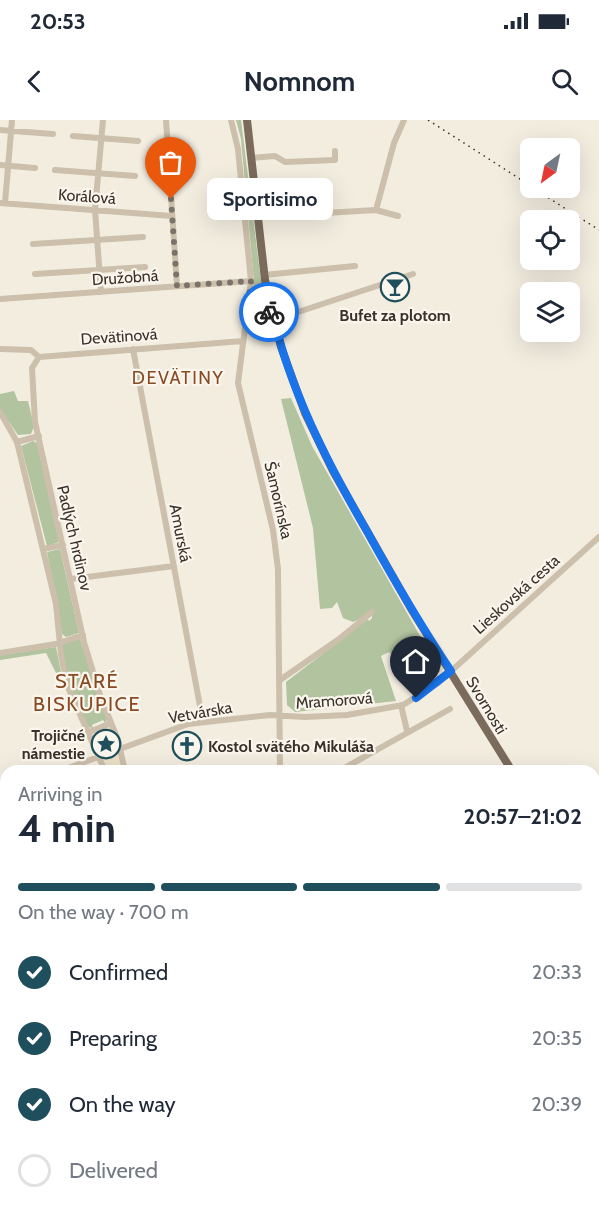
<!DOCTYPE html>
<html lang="en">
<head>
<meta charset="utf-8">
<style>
	body { margin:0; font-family:Cabin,sans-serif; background:#f6f6f7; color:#1f2937; height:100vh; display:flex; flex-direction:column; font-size:22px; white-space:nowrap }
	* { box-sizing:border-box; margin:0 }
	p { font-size:20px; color:#747a83 }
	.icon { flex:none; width:33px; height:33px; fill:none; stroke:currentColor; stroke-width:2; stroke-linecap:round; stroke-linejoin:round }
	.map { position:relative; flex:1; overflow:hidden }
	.side { position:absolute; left:0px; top:645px; width:600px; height:452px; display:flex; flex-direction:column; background:#fff; border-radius:18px 18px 0 0; box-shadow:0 6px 24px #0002 }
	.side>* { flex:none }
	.needle { width:39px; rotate:213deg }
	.buttons { position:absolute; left:520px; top:18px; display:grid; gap:12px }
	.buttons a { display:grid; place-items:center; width:60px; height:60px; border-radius:9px; background:#fff; box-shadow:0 6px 24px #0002; font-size:30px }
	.pin { position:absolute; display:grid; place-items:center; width:51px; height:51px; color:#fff; margin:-62px -26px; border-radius:50% 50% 50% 0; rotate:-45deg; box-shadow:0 0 6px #0007 }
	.pin .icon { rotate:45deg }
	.courier { position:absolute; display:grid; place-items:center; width:60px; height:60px; margin:-30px; border:4px solid #1a73e8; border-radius:50%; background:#fff; color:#222; box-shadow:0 2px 8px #0007 }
	.bubble { position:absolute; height:42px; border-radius:9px; background:#fff; box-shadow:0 6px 24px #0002; font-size:20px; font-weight:800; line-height:42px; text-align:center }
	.head em { font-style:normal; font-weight:800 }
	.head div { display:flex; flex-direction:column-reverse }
	.head { display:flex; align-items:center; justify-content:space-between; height:102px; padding:0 18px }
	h1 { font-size:39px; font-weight:800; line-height:45px }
	.bar { display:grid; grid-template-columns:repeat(4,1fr); gap:9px 6px; align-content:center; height:72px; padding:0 18px }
	.bar i { height:8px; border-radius:4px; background:#e0e1e3 }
	.bar .selected { background:#1f4f5c }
	.bar p { grid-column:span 4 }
	ol { padding:0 18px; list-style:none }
	li { display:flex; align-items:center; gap:18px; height:66px }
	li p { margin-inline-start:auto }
	li .icon { padding:6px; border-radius:50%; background:#1f4f5c; color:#fff; stroke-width:4 }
	li:last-child { color:#747a83 }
	li i { width:33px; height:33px; border:3px solid #e0e1e3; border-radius:50% }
	.status { display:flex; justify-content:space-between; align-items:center; height:42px; padding:0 30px; background:#fff; direction:ltr }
	.status svg { height:16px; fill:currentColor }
	header { display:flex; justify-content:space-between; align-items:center; height:78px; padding:0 18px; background:#fff; font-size:27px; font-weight:800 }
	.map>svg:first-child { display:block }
</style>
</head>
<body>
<div class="status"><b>20:53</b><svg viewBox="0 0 49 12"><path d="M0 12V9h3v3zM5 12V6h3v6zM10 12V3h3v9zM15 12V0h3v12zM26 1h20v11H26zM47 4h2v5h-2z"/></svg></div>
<header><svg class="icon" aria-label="back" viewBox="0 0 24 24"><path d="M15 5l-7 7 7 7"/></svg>Nomnom<svg class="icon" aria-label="search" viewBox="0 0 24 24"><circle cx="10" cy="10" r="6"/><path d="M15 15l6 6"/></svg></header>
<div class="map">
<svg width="599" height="1096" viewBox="0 0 599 1096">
	<rect width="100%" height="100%" fill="#f3ede0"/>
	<path fill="#b2c39f" d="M236 0H241L263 177 262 191 255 198H251L249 194 254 162 241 19Z
		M14 271 18 281H28L34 306 31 314 18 315 0 289V274Z
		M291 278 312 326 440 551 431 559 425 549 414 554 389 532 381 536 396 581 295 592 287 585 286 562 368 499 369 501 372 498V494L353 502 343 498 337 482 332 488 320 489 313 408 281 279Z
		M33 321 37 323 59 422 47 426 21 326Z
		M60 429 79 513 66 517 62 514 47 432Z
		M80 519 107 600 105 603 103 600 92 605 93 608 87 607 66 556 62 526 64 522Z
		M56 527 63 562 60 561 46 533 0 540V535Z
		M0 896H6V1000H0Z"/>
	<path fill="#ebe0c7" d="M111 603 125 651H105L87 614Z"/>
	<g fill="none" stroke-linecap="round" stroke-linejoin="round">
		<path stroke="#ccbfab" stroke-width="6" d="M166 0 177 166
			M231 0 238 29 251 161 238 263 273 410 278 449 280 651
			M0 10 53 14
			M73 16 138 21
			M252 38 275 36 285 42 335 40V31
			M0 45 35 48
			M55 50 135 56
			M0 83 172 96
			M5 83 12 0
			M376 90 394 23 404 0
			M257 97 376 90 398 96
			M33 124 143 117
			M35 154 145 147
			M264 155 355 146
			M101 172 95 90 103 0
			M0 179 251 161
			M274 200 413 154
			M245 209 271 191
			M0 229 31 230 39 237 243 221
			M133 229 203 602
			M39 237 32 248 35 302 84 522 101 578 118 620 125 651
			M0 292 17 322 56 484 61 535 67 565 105 651
			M17 322 39 316
			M43 429 63 425
			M71 459 174 446
			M0 533 56 524 83 515
			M280 560 339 519 372 492
			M401 585 407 611
			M87 613 111 603
			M60 651 188 604 270 595 305 597 347 595 403 585 438 563 599 417
			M339 651 450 589
			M0 671 6 669
			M0 694 6 692
			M0 730 6 734
			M0 809 6 820
			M0 890H6
			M594 895 599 893
			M594 1035 599 1034
			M0 1036H6
			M238 1090 251 1096
			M380 1090 381 1096
			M432 1090 436 1096
			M0 1095 126 1096 152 1090
			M226 1096V1090
			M294 1096 318 1090"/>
		<path stroke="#7b6b5c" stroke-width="8" d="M247 0 265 160 281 227 305 293 333 351 413 492 512 651
			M594 796 599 807"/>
		<path stroke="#3a312a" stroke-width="1.5" stroke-dasharray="1.5 4.5" stroke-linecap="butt" d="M428 0 531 66
			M533 68 599 110"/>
	</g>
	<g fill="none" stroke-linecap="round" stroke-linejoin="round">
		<path stroke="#7b736a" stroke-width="6" stroke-dasharray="0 10.8" d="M171 79 177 166 251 161 245 210 269 192"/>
		<path stroke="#1a73e8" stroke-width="8" d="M269 192 272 191C290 271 327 342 368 413 394 460 421 506 451 551L416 578"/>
	</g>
	<defs>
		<g id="bar-ring" transform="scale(1.5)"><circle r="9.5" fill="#faf6ed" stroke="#1f4f5c" stroke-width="1.5"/><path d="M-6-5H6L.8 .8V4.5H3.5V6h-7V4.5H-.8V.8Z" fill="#1f4f5c"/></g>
		<g id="sight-ring" transform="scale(1.5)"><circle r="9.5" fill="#faf6ed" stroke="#1f4f5c" stroke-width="1.5"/><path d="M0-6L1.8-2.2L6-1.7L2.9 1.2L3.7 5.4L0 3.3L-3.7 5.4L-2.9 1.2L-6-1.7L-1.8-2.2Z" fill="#1f4f5c"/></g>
		<g id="church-ring" transform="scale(1.5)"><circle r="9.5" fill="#faf6ed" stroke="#1f4f5c" stroke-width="1.5"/><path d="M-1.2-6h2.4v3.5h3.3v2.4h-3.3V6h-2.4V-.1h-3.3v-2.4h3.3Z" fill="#1f4f5c"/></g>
	</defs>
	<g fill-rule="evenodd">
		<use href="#bar-ring" x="395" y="167"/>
		<use href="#sight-ring" x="106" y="624"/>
		<use href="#church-ring" x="187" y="626"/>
	</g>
	<g text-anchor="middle" stroke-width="4.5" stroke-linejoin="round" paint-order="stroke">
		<g font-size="16" fill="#3a312a" stroke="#faf6ed">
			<text transform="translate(87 76) rotate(4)" y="6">Korálová</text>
			<text transform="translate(125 157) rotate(-4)" y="6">Družobná</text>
			<text transform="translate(119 216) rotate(-4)" y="6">Devätinová</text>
			<text transform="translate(279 380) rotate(77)" y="6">Šamorínska</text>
			<text transform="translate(181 413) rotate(79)" y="6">Amurská</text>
			<text transform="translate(75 418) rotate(77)" y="6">Padlých hrdinov</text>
			<text transform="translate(516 474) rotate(-42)" y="6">Lieskovská cesta</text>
			<text transform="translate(334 580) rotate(-4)" y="6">Mramorová</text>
			<text transform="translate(487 585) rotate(59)" y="6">Svornosti</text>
			<text transform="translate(200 592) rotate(-10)" y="6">Vetvárska</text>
		</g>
		<g font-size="16" font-weight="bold" fill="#3a312a" stroke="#faf6ed">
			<text x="395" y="201">Bufet za plotom</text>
			<text x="85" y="621" text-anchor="end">Trojičné<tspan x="85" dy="18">námestie</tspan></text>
			<text x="208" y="632" text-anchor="start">Kostol svätého Mikuláša</text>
		</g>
		<g font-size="18" letter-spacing="1.5" fill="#894a23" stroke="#faf6ed">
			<text x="178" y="264">DEVÄTINY</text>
		</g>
		<g font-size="20" letter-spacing="1.5" fill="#894a23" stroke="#faf6ed">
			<text x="87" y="568">STARÉ<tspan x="87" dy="23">BISKUPICE</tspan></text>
		</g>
	</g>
</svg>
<div class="buttons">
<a><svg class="needle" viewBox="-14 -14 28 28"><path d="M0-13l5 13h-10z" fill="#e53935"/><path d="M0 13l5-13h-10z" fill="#747a83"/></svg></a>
<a><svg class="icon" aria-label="locate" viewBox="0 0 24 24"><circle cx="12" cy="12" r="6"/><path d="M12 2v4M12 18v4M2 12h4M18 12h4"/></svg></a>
<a><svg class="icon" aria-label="layers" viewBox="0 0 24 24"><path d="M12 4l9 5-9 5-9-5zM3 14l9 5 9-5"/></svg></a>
</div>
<div class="pin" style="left:171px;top:79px;background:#ea580c"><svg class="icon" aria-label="bag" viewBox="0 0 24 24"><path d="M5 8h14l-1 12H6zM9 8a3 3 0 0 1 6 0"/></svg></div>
<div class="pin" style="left:416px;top:578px;background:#1f2937"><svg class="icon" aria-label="home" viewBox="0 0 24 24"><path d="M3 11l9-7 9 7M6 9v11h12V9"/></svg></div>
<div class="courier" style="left:269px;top:192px"><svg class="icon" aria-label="bike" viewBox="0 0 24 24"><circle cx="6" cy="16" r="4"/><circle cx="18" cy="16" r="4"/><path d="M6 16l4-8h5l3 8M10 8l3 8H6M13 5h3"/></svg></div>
<div class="bubble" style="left:207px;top:58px;width:126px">Sportisimo</div>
<section class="side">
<div class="head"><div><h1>4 min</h1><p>Arriving in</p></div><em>20:57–21:02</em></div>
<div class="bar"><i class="selected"></i><i class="selected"></i><i class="selected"></i><i></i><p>On the way · 700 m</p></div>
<ol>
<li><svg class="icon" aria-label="check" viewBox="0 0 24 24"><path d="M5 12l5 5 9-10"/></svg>Confirmed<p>20:33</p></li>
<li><svg class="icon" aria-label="check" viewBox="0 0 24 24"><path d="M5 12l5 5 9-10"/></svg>Preparing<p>20:35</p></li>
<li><svg class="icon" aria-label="check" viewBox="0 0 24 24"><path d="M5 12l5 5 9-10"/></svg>On the way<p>20:39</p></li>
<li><i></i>Delivered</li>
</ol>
</section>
</div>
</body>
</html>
